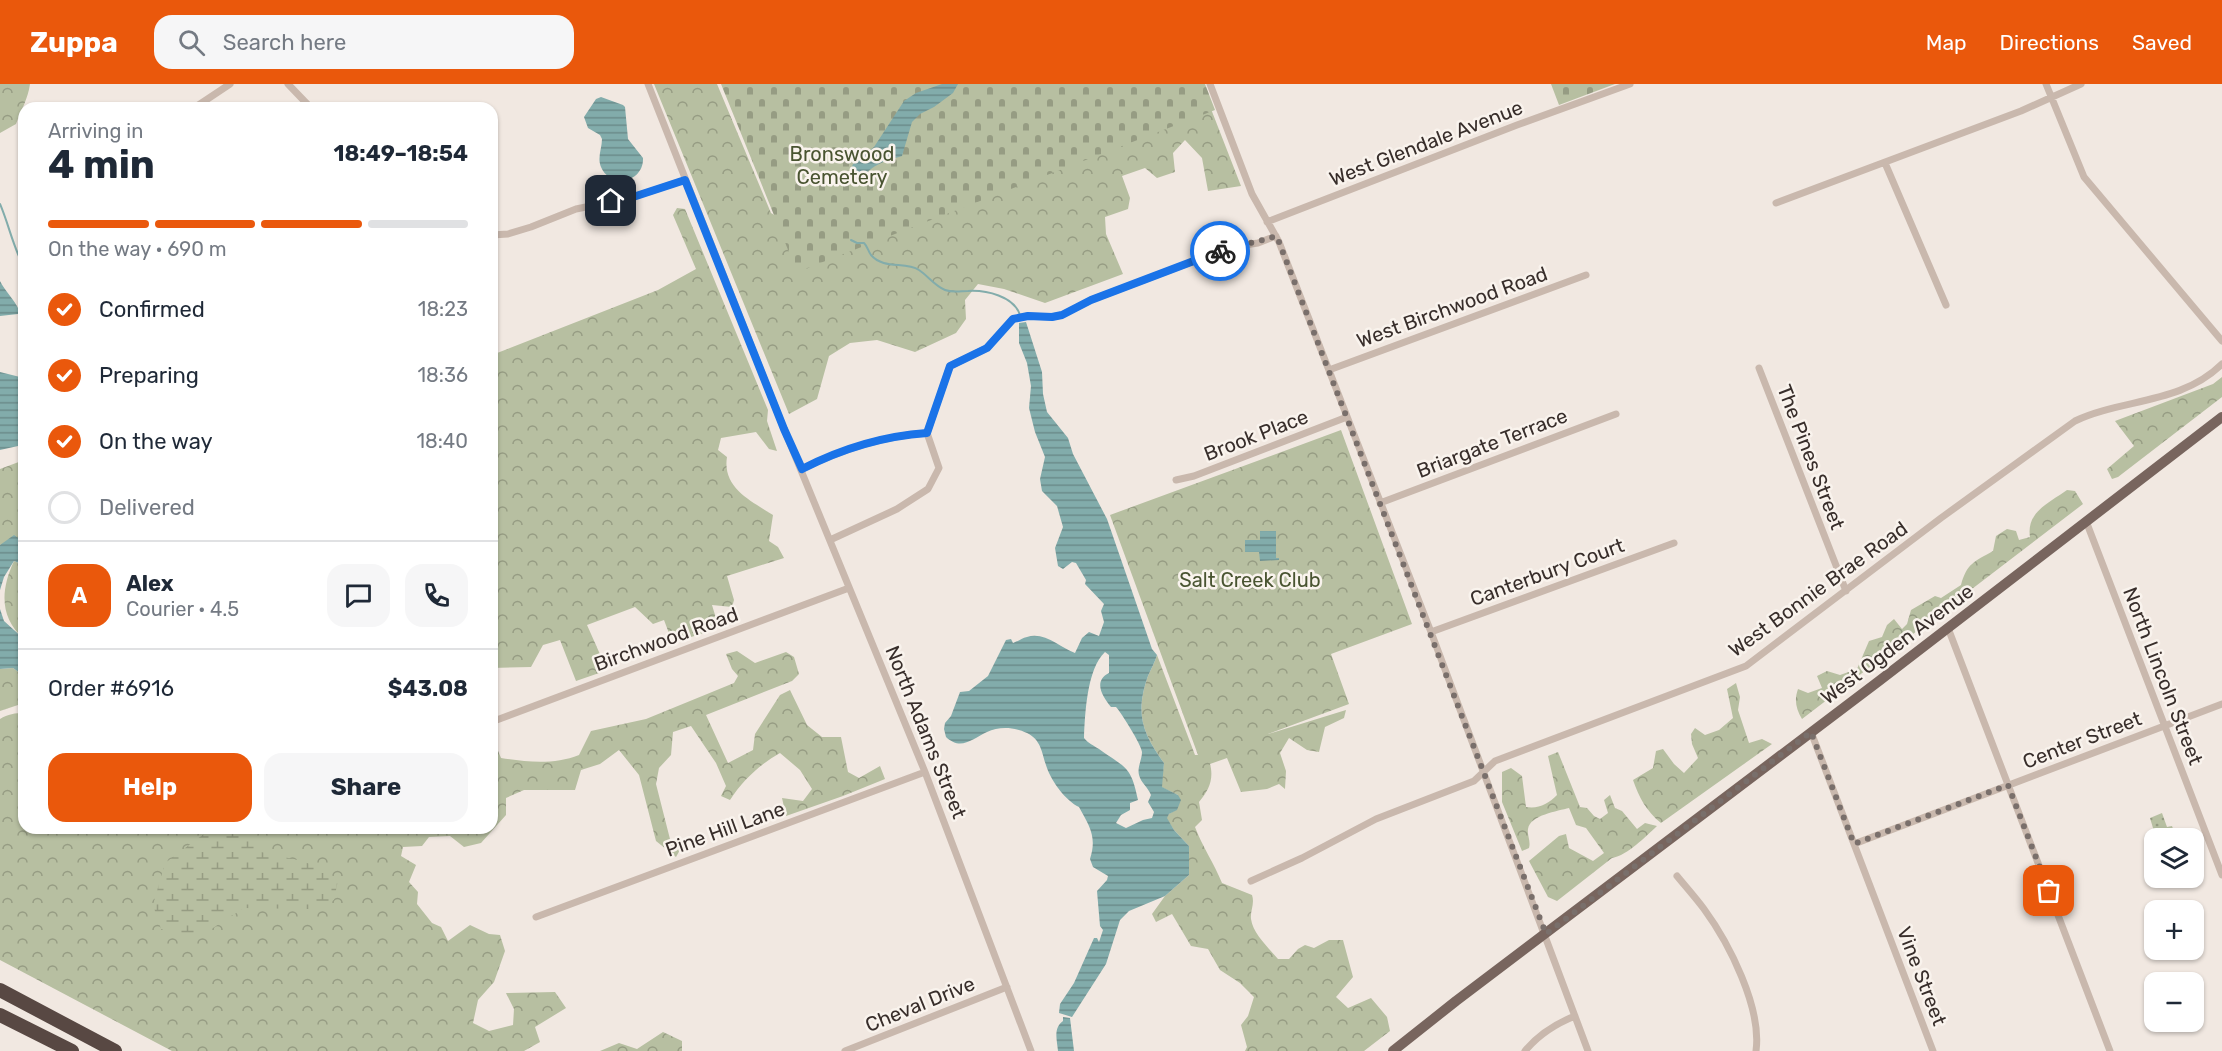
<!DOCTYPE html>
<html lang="en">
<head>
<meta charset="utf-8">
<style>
	body { margin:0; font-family:Rubik,sans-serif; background:#f6f6f7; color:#1f2937; height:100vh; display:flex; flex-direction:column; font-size:22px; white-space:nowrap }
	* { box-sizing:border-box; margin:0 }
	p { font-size:20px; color:#747a83 }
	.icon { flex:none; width:33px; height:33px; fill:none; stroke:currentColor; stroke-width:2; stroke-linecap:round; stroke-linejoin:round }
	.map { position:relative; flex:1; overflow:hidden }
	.details { position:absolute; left:18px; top:18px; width:480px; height:732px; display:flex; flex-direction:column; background:#fff; border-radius:18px; box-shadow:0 2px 4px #0004 }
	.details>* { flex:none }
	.buttons { position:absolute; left:2144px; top:744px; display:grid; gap:12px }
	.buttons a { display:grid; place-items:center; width:60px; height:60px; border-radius:12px; background:#fff; box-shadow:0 2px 4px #0004; font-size:30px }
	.pin { position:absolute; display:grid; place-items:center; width:51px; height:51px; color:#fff; margin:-26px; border-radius:12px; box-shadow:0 3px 9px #0006 }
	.courier { position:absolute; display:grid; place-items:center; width:60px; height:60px; margin:-30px; border:4px solid #1a73e8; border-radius:50%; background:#fff; color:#222; box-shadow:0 2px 8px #0007 }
	.overview em { font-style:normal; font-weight:700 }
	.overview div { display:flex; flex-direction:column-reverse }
	.overview { display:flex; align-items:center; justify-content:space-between; height:102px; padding:0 30px }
	h1 { font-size:39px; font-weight:700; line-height:45px }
	.bar { display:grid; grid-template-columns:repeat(4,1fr); gap:9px 6px; align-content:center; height:72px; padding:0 30px }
	.bar i { height:8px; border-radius:4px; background:#e0e1e3 }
	.bar .active { background:#ea580c }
	.bar p { grid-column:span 4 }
	.line { display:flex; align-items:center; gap:15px; padding:0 30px; border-top:2px solid #e0e1e3 }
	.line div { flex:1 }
	.round { display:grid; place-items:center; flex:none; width:63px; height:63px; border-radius:18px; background:#f6f6f7 }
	ol { padding:0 30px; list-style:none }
	li { display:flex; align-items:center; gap:18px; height:66px }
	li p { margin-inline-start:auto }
	li .icon { padding:6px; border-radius:50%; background:#ea580c; color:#fff; stroke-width:4 }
	li:last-child { color:#747a83 }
	li i { width:33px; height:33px; border:3px solid #e0e1e3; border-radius:50% }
	.action { display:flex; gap:12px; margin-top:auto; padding:12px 30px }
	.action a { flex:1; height:69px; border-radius:18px; background:#ea580c; color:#fff; font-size:24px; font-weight:700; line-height:69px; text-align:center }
	.action a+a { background:#f6f6f7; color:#1f2937 }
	header { display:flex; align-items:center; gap:36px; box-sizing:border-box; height:84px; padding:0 30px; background:#ea580c; color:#fff }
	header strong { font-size:28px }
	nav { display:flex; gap:33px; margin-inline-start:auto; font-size:21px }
	.search { width:420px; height:54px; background:#f6f6f7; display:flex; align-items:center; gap:15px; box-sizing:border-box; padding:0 21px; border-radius:18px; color:#747a83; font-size:22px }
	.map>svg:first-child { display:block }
</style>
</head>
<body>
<header>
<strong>Zuppa</strong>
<div class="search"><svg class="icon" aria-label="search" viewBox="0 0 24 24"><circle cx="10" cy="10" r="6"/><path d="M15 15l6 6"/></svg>Search here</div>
<nav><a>Map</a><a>Directions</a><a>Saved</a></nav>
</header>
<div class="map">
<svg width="2222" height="967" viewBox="0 0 2222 967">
	<defs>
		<pattern id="grass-dots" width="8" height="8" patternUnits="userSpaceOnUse" patternTransform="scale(1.5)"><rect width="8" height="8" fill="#b7bfa1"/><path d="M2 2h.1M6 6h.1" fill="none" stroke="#969c83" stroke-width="1.8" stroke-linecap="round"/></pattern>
		<pattern id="forest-crowns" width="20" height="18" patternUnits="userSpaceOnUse" patternTransform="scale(1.5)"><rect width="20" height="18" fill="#b7bfa1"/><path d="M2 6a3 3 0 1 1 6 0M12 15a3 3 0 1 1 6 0" fill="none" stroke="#969c83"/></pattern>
		<pattern id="wetland-marsh" width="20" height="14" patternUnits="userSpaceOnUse" patternTransform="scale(1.5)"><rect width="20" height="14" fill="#b7bfa1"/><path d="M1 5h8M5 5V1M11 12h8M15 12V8" fill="none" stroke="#969c83"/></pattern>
		<pattern id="cemetery-stones" width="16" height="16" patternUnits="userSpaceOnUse" patternTransform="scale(1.5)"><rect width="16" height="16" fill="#b7bfa1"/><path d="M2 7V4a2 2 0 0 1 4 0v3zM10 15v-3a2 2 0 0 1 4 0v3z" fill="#969c83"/></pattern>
		<pattern id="water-rules" width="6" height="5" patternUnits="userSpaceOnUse" patternTransform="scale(1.5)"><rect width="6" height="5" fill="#82acab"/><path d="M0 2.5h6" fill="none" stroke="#6b8c8b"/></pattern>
	</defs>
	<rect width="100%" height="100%" fill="#f1e8e1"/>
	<path fill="url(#grass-dots)" d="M2162 729 2167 743 2172 742 2176 753 2156 754 2150 734Z"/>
	<path fill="url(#forest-crowns)" d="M0 0H30C28 15 21 26 16 40L0 49Z
		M654 0H717L771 129 804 149 1211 25 1241 102 1208 107 1202 74 1185 56 1173 69 1175 88 1157 94 1145 84 1122 92 1130 114 1128 125 1105 133 1106 150 1123 190 1045 219 1004 205 978 200 965 216 966 235 956 249 915 268 877 256 850 259 829 272 817 315 789 330Z
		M677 124 685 125 768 326 767 337 777 367 769 365 756 348 721 354 718 366 727 373C722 404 751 417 773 431L769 457 778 463 784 474 727 492 734 516 732 523 712 521 719 544 685 555 670 552 664 536 653 540 635 523 587 541 603 577 602 588 576 597 560 556 543 561 531 583 492 584V271L658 206 696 185 673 131Z
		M2222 293V313L2118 393 2112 395 2107 385 2134 362 2115 337 2213 300Z
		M1341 346 1412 540 1331 570 1349 620 1268 650 1346 626 1344 634 1325 643 1319 668 1307 666 1289 654 1280 669 1286 687 1285 705 1279 700 1267 705 1241 708 1227 674 1210 680C1214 695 1209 706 1199 718L1202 736 1195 743C1202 762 1214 779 1222 799L1252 811C1255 820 1250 827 1251 835 1253 850 1269 864 1278 875H1289L1298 865 1305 861 1314 864 1329 856H1343L1353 893 1336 913 1348 924 1371 914 1387 933 1390 947 1364 967H1245L1247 963 1241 941 1248 932 1254 913 1240 899 1220 886 1208 865 1191 862 1172 830 1156 838 1152 830 1165 812 1189 791V762L1174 746 1166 734 1169 730 1177 725 1178 711 1161 703 1164 679C1142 649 1135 629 1148 592 1151 585 1155 578 1157 571L1195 671H1198L1110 431Z
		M24 376V470V458L0 461V385Z
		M2067 406 2075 407 2083 420 1802 635C1796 625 1794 616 1798 605L1808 609 1822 604 1817 592 1827 587 1840 591 1857 585 1869 557 1882 553 1887 541 1894 535 1902 545 1907 540 1911 526 1935 512 1941 514 1961 501C1967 479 1974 478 1993 467L1996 452 2007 445 2016 447 2019 456 2030 453C2026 428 2049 419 2067 406Z
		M14 477 21 480 24 477V555C0 534 0 507 14 477Z
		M737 567 755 579 786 568 794 573 799 590 792 597 706 631 728 679 753 666 755 650 780 611 790 606 807 641 822 653H841L848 688 859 694 880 682 885 695 843 712 786 732 782 714 803 717 812 705 800 686 780 669C759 681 743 696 730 716L721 712 726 702 716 679 691 642 673 648 671 671 659 684 656 700 671 759 677 756 681 764 676 773 656 757 639 691 619 666 600 680 581 686 575 706H524L506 714V731L481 759 464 763 450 752 429 753 422 762 403 763 401 772 416 781 409 798 418 808 417 820 432 839 441 843 448 857 470 841 489 850 500 851 505 867 494 898 478 916 473 939 489 947 513 941 514 925 506 909 555 908 566 924 535 943 540 958 524 967H172L0 876V635C8 630 15 629 24 629V744H492V652L501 674C527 678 554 681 579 671L591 647 646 635 734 599 738 592 732 585 726 570Z
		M13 584 24 592V608L18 621 0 627V585Z
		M1736 599 1740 613 1738 626 1749 659 1762 655 1772 660 1661 739C1646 727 1639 713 1633 696L1653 684 1656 667 1663 665 1674 680 1684 689 1698 674 1692 660 1691 650 1695 644 1705 651 1719 646 1733 634 1727 605Z
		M1558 668 1580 723 1587 724 1594 732 1600 735 1608 729 1604 716 1610 711 1615 724 1622 727 1637 745 1645 739 1657 742C1645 753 1628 771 1612 774L1557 817 1548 813 1529 777 1559 752 1566 750 1569 764 1593 777 1604 769 1586 744 1576 741 1569 724C1558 727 1530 731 1528 745 1527 752 1531 757 1529 764L1522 767 1502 718V688L1511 684 1522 692 1526 723C1539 725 1548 720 1557 711L1548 672Z
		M663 948 682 957V967H600L619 959 637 965Z"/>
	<path fill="url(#wetland-marsh)" d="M212 744H234L261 768 302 777 325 786 338 796 334 816 309 825 244 824 199 853 161 845 153 821 165 779Z"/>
	<path fill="url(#cemetery-stones)" d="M721 0H1205L1215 26 797 188Z
		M1551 0H1615L1559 21Z"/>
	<path fill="url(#water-rules)" fill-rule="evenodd" d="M942 0H958L953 9 934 23 920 30 912 38 902 72C892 75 880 78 871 85 863 90 861 98 852 99L848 93 853 80 874 63 904 17 916 9Z
		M601 13 623 21 625 23 628 55 643 74C644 99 610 105 601 83 597 74 602 64 602 55L600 51 588 44 584 33 596 15Z
		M0 197C5 207 14 215 19 226L18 230 0 232Z
		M1026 238 1042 288 1043 310 1047 328 1068 354 1073 370 1107 435 1152 565 1157 571C1155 578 1151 585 1148 592 1135 629 1142 649 1164 679L1162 703 1178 711 1181 716 1177 726 1169 730 1167 734 1174 746 1189 762V791L1165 812 1129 827 1120 836 1106 880 1072 933 1059 929 1060 920 1074 899 1094 854H1097L1099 858 1103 846 1100 842 1097 807 1107 796 1108 792 1093 783 1090 775C1097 753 1090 743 1079 723 1066 717 1052 698 1047 684 1042 671 1042 656 1027 649 1015 643 999 642 987 648 972 655 961 667 946 653L944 645 945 639 951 632 960 608 969 607 988 592 1006 556 1011 555 1013 559C1019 557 1022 554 1027 553 1044 547 1061 564 1075 569L1082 554 1089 548 1099 552 1104 538 1101 527 1104 520 1085 500 1086 496 1076 479 1072 478 1063 485 1058 482 1055 464 1063 443 1057 422 1042 407 1040 395 1045 373 1035 348 1029 324 1031 302 1027 279 1019 259V239ZM1105 568 1109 571V589C1093 597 1102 612 1111 623H1116C1122 630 1141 660 1142 668 1142 676 1137 683 1139 691 1141 699 1148 703 1151 711L1148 718 1154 728 1152 734 1143 736 1126 744 1116 739 1121 731 1130 726V719L1138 716C1131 681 1125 684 1099 665 1093 661 1089 660 1084 654 1085 629 1087 585 1105 568Z
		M0 288 24 294V358L18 362 0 366Z
		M1260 447H1276V474H1279V476L1260 477 1259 468H1245V456H1260Z
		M14 451 24 458V477L21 480 14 477 4 493 0 506V461Z
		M0 525 4 537 24 555V592L13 584 0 585Z
		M1063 933 1070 934 1074 967H1058C1057 956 1053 944 1063 937Z"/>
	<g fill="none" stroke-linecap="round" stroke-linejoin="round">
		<path stroke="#82acab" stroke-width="2" d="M0 120C9 141 13 163 24 183
			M851 156 857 159H864C868 163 868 167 871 171 884 186 905 177 919 186 928 192 935 202 945 206 953 209 961 207 968 207 986 206 1014 212 1020 231"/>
		<path stroke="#c9b8ad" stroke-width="7" d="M288 0 311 24
			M648 0 784 345 925 688 1031 967
			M1210 0 1252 110 1279 158 1431 548 1588 967
			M2046 0 2084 93 2222 257
			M194 24 230 0
			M1885 79 1946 221
			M1776 119 2021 27 2081 0
			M1267 138 1517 41 1630 0
			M492 151 508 150 531 143 576 125 630 114 685 96
			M1759 284 1846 507
			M1329 286 1586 191
			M927 349 950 282 987 264 1013 235 1028 232 1052 233 1062 231 1091 216 1231 163 1258 159 1276 152
			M802 385C842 365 883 352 927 349L939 384 928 405 897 425 830 456
			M1176 396 1194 392 1347 333
			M1380 419 1616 330
			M2086 437 2222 791
			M1948 544 2110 967
			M1431 548 1674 459
			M494 637 849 504
			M1811 648 1854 760
			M1677 792C1686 803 1695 813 1704 825 1729 859 1762 924 1756 967
			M1251 797 1302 774 1376 735 1474 697 1495 677 1746 582 1941 434 2075 337C2121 315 2182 320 2222 280
			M536 833 925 688
			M845 967 1007 903
			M1525 967C1539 950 1555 940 1575 932
			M1933 967 1854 760 2222 620"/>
		<path stroke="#78655e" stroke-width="10" d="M1393 967 1456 917 1879 597 2222 333"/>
		<path stroke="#584843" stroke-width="14" d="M0 906 115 967
			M0 931 72 967"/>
	</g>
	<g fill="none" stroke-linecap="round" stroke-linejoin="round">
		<path stroke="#796f6b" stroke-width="6" stroke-dasharray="0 10.8" d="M1220 167C1238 160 1257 159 1276 152L1279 158 1546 850 1811 648 1854 760 2008 701 2049 807"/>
		<path stroke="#1a73e8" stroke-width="8" d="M611 117 630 114 685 96 784 345 802 385C841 365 883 352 927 349L950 282 987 264 1013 235 1028 232 1052 233 1062 231 1091 216 1220 167"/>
	</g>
	<g text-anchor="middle" stroke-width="5" stroke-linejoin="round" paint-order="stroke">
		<g font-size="20" fill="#382e2b" stroke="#f9f3ed">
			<text transform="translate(1426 59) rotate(-21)" y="7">West Glendale Avenue</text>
			<text transform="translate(1452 223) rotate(-20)" y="7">West Birchwood Road</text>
			<text transform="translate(1256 351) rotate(-21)" y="7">Brook Place</text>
			<text transform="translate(1492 359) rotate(-21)" y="7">Briargate Terrace</text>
			<text transform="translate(1811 373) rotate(69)" y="7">The Pines Street</text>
			<text transform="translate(1547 488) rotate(-20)" y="7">Canterbury Court</text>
			<text transform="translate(1818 505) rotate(-36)" y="7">West Bonnie Brae Road</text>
			<text transform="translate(666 555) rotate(-20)" y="7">Birchwood Road</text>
			<text transform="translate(1897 560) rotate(-37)" y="7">West Ogden Avenue</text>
			<text transform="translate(2163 592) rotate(69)" y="7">North Lincoln Street</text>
			<text transform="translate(926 648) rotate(68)" y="7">North Adams Street</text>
			<text transform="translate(2082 656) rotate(-21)" y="7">Center Street</text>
			<text transform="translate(725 745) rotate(-20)" y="7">Pine Hill Lane</text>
			<text transform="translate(1922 892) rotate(69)" y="7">Vine Street</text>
			<text transform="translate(920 920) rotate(-22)" y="7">Cheval Drive</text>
		</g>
		<g font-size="20" fill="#495431" stroke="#f9f3ed">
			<text x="842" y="77">Bronswood<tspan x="842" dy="23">Cemetery</tspan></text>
			<text x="1250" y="503">Salt Creek Club</text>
		</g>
	</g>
</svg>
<div class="buttons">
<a><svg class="icon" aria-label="layers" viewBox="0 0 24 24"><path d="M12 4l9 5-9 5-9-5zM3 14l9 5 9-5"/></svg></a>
<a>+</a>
<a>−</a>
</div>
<div class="pin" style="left:2049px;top:807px;background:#ea580c"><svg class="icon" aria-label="bag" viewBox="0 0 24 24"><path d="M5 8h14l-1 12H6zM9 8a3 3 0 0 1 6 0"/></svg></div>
<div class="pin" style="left:611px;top:117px;background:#1f2937"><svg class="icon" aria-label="home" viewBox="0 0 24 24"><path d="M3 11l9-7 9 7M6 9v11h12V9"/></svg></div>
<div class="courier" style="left:1220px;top:167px"><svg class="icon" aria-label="bike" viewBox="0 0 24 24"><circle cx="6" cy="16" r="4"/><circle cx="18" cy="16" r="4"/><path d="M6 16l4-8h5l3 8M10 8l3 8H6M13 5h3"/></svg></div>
<section class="details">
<div class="overview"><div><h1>4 min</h1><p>Arriving in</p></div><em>18:49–18:54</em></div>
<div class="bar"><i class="active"></i><i class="active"></i><i class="active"></i><i></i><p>On the way · 690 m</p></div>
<ol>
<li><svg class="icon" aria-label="check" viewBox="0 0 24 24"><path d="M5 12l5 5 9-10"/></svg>Confirmed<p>18:23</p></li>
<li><svg class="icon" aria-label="check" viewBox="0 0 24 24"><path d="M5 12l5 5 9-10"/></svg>Preparing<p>18:36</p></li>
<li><svg class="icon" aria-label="check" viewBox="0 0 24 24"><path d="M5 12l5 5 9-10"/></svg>On the way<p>18:40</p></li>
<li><i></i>Delivered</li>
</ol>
<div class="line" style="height:108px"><b class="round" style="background:#ea580c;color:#fff">A</b><div><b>Alex</b><p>Courier · 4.5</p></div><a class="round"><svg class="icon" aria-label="chat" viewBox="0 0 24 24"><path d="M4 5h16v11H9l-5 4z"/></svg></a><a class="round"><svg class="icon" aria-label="phone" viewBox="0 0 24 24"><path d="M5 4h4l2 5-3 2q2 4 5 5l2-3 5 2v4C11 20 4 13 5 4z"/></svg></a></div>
<div class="line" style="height:78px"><div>Order #6916</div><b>$43.08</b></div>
<div class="action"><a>Help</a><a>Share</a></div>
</section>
</div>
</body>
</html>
